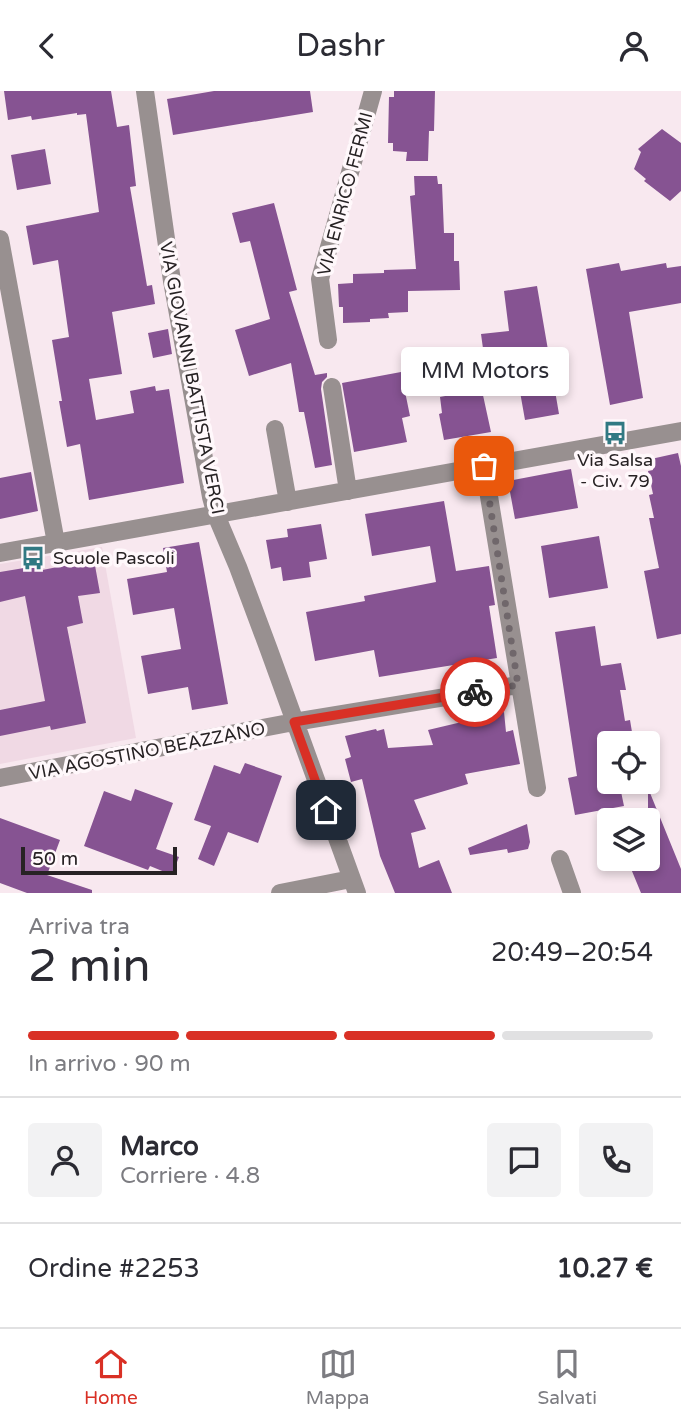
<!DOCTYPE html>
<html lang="it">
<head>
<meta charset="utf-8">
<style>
	body { margin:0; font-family:"Varela Round",sans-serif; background:#f2f2f3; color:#2b2b33; height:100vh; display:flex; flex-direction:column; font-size:26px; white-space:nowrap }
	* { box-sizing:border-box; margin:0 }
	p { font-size:23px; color:#7c7c81 }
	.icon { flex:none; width:38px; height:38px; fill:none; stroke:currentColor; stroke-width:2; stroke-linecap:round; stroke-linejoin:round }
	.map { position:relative; height:802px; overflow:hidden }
	.sheet { display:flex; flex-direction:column; background:#fff; flex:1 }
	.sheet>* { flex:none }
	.buttons { position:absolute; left:597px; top:640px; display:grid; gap:14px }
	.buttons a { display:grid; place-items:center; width:63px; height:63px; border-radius:7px; background:#fff; box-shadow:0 4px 10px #0003; font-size:35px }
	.scale { position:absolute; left:21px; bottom:18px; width:156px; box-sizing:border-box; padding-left:7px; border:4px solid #272224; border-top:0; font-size:19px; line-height:24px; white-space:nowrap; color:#272224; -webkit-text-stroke:5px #fff8fb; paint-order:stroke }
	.pin { position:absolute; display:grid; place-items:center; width:60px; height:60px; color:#fff; margin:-30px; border-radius:14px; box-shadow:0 4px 10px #0006 }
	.courier { position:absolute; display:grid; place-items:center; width:70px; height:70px; margin:-35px; border:5px solid #d93025; border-radius:50%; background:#fff; color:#222; box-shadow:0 2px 9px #0007 }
	.bubble { position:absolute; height:49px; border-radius:7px; background:#fff; box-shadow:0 4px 10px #0003; font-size:23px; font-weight:600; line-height:49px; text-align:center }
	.headline em { font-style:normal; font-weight:600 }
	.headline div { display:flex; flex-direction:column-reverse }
	.headline { display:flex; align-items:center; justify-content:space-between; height:119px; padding:0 28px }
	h1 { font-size:46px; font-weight:600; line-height:52px }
	.bar { display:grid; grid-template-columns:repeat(4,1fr); gap:10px 7px; align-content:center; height:84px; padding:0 28px }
	.bar i { height:9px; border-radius:5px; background:#e1e1e2 }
	.bar .on { background:#d93025 }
	.bar p { grid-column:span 4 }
	.line { display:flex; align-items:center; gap:18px; padding:0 28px; border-top:2px solid #e1e1e2 }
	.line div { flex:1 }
	.round { display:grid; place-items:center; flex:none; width:74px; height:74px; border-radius:7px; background:#f2f2f3 }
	header { display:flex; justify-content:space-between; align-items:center; height:91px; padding:0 28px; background:#fff; font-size:32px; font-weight:600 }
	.dock { display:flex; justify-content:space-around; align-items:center; height:98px; border-top:2px solid #e1e1e2; background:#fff; font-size:19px; color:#7c7c81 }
	.dock a { display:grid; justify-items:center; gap:4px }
	.dock .on { color:#d93025 }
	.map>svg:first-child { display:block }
</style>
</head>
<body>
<header><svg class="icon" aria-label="back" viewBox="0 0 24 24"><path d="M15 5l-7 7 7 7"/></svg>Dashr<svg class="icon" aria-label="person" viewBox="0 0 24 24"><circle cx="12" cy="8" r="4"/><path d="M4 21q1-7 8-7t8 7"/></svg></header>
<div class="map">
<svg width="681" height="802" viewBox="0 0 681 802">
	<rect width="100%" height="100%" fill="#f8e8ef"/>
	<path fill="#f0d9e4" d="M102 456 136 647 0 673V473Z"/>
	<path fill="#865392" d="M4 0H111L117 36 129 34 136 95 130 96 147 195 152 194 155 213 112 221 122 283 89 288 96 329 134 322 130 300 155 295 156 300 169 298 184 392 89 409 80 353 67 356 59 310H62L52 249 69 246 58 169 33 174 26 135 99 121 86 23 77 24V22L32 29 31 25 8 29Z
		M214 0H310L313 21 173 44 167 8Z
		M394 0H435L434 40H429L428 70H406L407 61 393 60V52H388L389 6H394Z
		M662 38 681 52V100L670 110 644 90 646 88 634 78 641 61 638 58Z
		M45 58 51 93 17 99 11 64Z
		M414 85H437L438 93H442L444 142H454V170H459L460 199 408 200V221L388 222 389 227 370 228V231L343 232V216H339L338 193 353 192V183L384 182V179L416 178 410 105 415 104Z
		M274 112 297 199 289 201 315 284 327 282V286L322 291 321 298 332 374 315 377 304 321H299L291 272 249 285 235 239 270 228 250 150 240 152 232 122Z
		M619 172 621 180 666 172 667 177 681 175V212L629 221 643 307 610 314 586 178Z
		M537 195 559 323 525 329 514 267 485 272 481 243 509 240 504 200Z
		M168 238 172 263 153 267 148 242Z
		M401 281 410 325 402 327 407 351 354 361 342 292Z
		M481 295 491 341 444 349 439 323 442 322 440 306 461 302 460 298Z
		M678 362 681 375V543L657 548 644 480 659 477 649 427H654L649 404 653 403 648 380 653 379 651 368Z
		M571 378 578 417 515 428 508 390Z
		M31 381 38 420 0 428V387Z
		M444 410 456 480 489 475 495 514 489 515 497 567 379 586 374 559 315 570 306 521 365 510 364 505 436 491 430 455 372 465 365 423Z
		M321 433 327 468 309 471 311 486 283 490 281 476 271 478 266 449 288 446 287 438Z
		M599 445 608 497 549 507 541 455Z
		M199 451 228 613 192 619 188 596 148 603 141 565 181 558 174 517 133 524 127 488 167 481 163 457Z
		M94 469 100 502 78 505 83 532 67 536 86 632 51 639 50 635 0 645V619L45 610 25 505 0 511V481L36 475 37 480Z
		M595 535 601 575 621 572 626 599H620L625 630 630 629 634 653H609V691H619L624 715 575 724 568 687 577 685 555 541Z
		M504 621 506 641 513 639 520 673 465 683 468 693 414 709 426 738 411 742 419 777 439 769 452 802H395L380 765 362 688 351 691 345 668 351 666 345 645 376 638 377 640 384 638 388 657 433 654 428 639Z
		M245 672 282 685 258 752 228 741 214 775 198 768 211 735 194 729 214 674 240 683Z
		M648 697 681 778V802H641L627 768H648Z
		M135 698 173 712 156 758 179 766 172 784 150 775 148 779 84 755 104 700 131 710Z
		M0 727 60 749 47 784 92 799V802H27L0 792Z
		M527 733 530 751 528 758 508 762 507 758 470 764 468 757Z"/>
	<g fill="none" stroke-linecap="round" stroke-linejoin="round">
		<path stroke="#989090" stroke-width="18" d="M145 0 172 190 211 406 216 424 238 476 269 559 357 802
			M0 148 56 452
			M328 249 320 188 373 0
			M332 296 348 400
			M275 338 288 411
			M484 375 537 697
			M0 462 681 340
			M0 687 294 631 518 594
			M560 768 572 802
			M280 802 351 788"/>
	</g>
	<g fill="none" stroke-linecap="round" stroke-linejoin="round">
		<path stroke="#70676b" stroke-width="7" stroke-dasharray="0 12.6" d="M475 601 518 594 484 375"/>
		<path stroke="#d93025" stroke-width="9" d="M326 719 294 631 475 601"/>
	</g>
	<defs>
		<g id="bus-bare" transform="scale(1.89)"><path d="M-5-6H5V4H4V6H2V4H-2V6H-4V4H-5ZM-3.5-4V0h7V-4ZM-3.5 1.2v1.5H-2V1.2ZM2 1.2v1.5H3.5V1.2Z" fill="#317983" stroke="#fff8fb" stroke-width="2.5" paint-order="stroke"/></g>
	</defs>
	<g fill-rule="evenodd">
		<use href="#bus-bare" x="615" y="342"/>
		<use href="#bus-bare" x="33" y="467"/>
	</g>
	<g text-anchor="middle" stroke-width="7" stroke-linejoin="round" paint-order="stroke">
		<g font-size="18" fill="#272224" stroke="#fff8fb">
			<text transform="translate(345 103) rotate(-75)" y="6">VIA ENRICO FERMI</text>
			<text transform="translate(192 287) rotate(79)" y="6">VIA GIOVANNI BATTISTA VERCI</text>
			<text transform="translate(147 660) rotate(-11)" y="6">VIA AGOSTINO BEAZZANO</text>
		</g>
		<g font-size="18" fill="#272224" stroke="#fff8fb">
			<text x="615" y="375">Via Salsa<tspan x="615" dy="21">- Civ. 79</tspan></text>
			<text x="53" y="473" text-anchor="start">Scuole Pascoli</text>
		</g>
	</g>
</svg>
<div class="buttons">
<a><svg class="icon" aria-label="locate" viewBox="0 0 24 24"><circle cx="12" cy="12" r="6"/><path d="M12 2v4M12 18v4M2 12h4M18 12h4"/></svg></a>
<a><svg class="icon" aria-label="layers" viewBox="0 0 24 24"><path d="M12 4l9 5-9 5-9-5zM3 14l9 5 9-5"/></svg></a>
</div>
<div class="scale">50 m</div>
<div class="pin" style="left:484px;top:375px;background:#ea580c"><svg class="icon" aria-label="bag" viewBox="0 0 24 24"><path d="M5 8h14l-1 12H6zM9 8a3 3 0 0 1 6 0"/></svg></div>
<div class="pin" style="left:326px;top:719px;background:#1f2937"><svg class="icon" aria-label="home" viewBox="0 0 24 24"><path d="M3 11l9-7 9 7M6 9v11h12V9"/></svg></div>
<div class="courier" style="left:475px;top:601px"><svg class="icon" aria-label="bike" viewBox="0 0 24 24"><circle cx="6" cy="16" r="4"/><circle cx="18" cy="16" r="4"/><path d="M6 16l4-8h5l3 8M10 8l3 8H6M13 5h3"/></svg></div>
<div class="bubble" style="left:401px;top:256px;width:168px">MM Motors</div>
</div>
<section class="sheet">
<div class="headline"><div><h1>2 min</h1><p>Arriva tra</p></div><em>20:49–20:54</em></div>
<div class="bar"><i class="on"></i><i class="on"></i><i class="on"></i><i></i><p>In arrivo · 90 m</p></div>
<div class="line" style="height:126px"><a class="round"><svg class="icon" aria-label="person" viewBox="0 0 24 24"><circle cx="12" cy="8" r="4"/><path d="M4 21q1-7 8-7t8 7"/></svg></a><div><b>Marco</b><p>Corriere · 4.8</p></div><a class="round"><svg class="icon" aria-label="chat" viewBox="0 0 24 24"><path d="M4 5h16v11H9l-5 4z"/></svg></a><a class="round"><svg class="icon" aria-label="phone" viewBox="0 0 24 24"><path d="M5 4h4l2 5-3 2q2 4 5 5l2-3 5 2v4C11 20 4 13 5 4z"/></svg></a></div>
<div class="line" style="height:91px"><div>Ordine #2253</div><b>10.27 €</b></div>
</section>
<nav class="dock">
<a class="on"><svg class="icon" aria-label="home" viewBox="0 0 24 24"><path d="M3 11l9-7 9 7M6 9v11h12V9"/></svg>Home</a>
<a><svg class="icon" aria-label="map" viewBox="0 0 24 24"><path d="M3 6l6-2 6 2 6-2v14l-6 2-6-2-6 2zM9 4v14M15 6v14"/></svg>Mappa</a>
<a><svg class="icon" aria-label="saved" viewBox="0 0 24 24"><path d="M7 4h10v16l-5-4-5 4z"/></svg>Salvati</a>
</nav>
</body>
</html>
